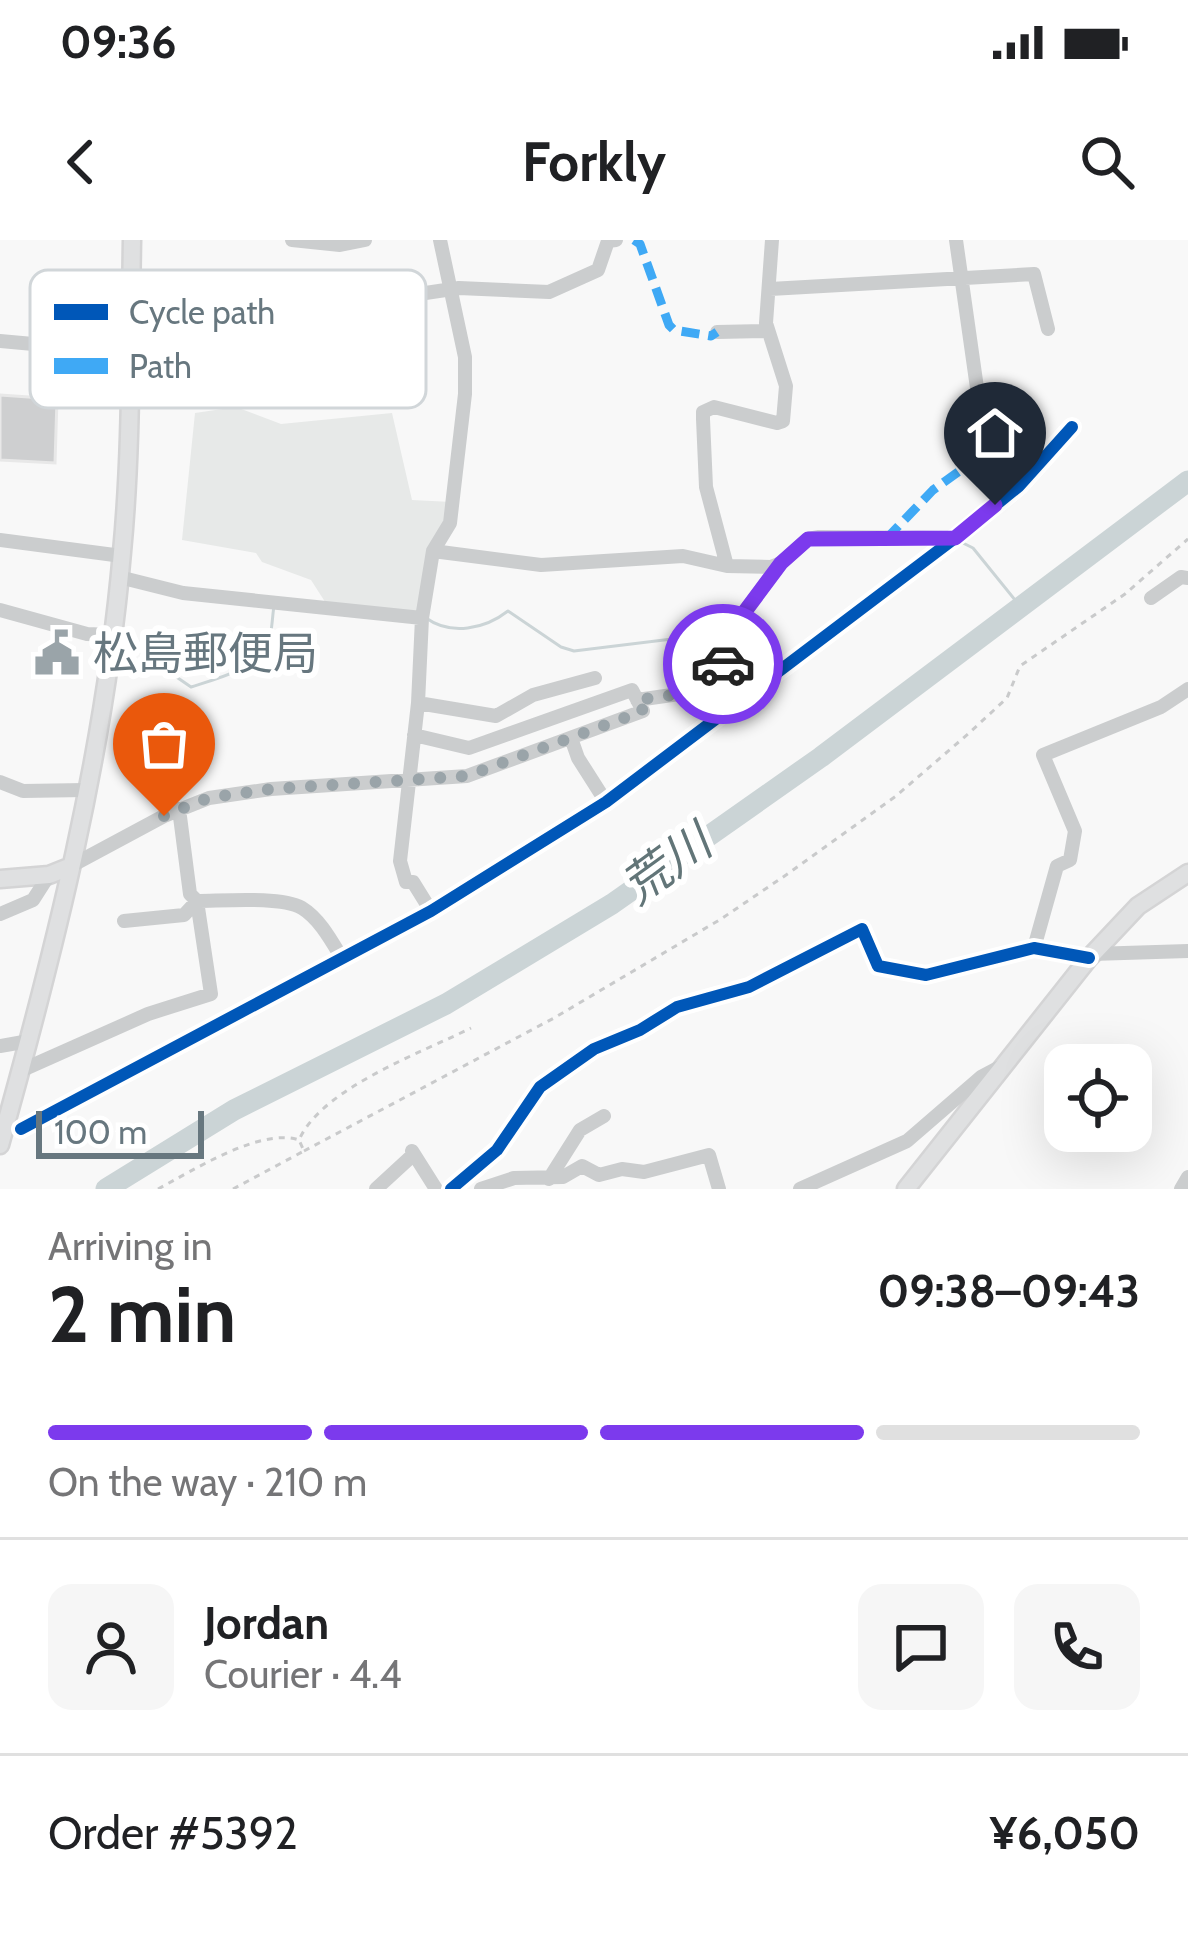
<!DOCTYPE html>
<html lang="en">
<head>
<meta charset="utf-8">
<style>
	body { margin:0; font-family:Cabin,"Noto Sans JP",sans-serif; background:#f6f6f6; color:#202124; height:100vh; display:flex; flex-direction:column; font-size:45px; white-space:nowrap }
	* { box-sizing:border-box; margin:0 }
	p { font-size:39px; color:#757577 }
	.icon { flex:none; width:66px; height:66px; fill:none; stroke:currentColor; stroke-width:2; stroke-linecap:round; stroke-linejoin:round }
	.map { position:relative; height:949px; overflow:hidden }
	.sheet { display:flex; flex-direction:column; background:#fff; flex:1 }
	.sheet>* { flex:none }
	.buttons { position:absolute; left:1044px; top:804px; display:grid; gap:24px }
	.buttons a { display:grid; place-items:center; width:108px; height:108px; border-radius:24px; background:#fff; box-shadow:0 12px 48px #0002; font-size:60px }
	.scale { position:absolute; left:36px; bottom:30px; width:168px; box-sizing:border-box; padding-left:12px; border:6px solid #67777f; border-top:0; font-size:33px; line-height:42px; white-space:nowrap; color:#67777f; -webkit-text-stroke:9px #fff; paint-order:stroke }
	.pin { position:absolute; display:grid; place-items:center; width:102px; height:102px; color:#fff; margin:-123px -51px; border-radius:50% 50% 50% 0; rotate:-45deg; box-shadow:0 0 12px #0007 }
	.pin .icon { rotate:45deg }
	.courier { position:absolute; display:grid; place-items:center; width:120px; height:120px; margin:-60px; border:9px solid #7c3aed; border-radius:50%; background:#fff; color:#222; box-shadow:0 3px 15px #0007 }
	.headline em { font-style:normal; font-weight:800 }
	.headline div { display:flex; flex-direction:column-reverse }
	.headline { display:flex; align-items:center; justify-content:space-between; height:204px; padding:0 48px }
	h1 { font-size:78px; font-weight:800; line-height:90px }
	.bar { display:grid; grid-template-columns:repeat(4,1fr); gap:18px 12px; align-content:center; height:144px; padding:0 48px }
	.bar i { height:15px; border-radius:9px; background:#e0e0e0 }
	.bar .on { background:#7c3aed }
	.bar p { grid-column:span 4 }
	.line { display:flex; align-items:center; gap:30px; padding:0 48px; border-top:3px solid #e0e0e0 }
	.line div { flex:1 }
	.round { display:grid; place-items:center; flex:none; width:126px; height:126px; border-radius:24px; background:#f6f6f6 }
	.status { display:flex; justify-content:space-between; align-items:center; height:84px; padding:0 60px; background:#fff; direction:ltr }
	.status svg { height:33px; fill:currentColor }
	header { display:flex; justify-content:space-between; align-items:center; height:156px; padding:0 48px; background:#fff; font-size:54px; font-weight:800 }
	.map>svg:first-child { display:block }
</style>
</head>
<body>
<div class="status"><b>09:36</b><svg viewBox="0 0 49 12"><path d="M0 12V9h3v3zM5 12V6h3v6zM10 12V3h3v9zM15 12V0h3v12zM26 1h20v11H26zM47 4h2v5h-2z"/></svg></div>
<header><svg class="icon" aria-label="back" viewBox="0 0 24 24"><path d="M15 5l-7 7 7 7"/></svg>Forkly<svg class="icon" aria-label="search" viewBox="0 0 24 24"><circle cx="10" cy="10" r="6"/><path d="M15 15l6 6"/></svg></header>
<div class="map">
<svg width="1188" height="949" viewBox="0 0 1188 949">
	<rect width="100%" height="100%" fill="#f8f8f8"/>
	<path fill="#e7e9e8" d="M236 167 281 184 392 173 412 260 452 262 433 311 422 378 329 368 311 340 262 322 256 313 182 300 195 173Z"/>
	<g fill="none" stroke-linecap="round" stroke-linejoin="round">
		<path stroke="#cbd4d6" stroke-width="3" d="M961 302 973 308 1020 366
			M866 304H898
			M426 378C451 396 485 389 508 371L561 407 574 411 713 394 739 370
			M127 403 191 447C213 440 257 429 268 405 272 395 272 378 274 366"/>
		<path stroke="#cbd4d6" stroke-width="21" d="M106 949 234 870 446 764 612 664 821 517 1188 241"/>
	</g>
	<path fill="#cecfd0" stroke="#e8e8e8" stroke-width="3" d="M0 155 57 159 55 223 0 220Z"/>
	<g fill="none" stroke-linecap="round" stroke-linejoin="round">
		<g stroke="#d4d4d5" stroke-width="21">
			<path id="major" d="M0 639 49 635 69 627
				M0 905C54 712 105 512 122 312 132 208 130 104 132 0
				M906 949 1089 718 1138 666 1188 633"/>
		</g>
		<path stroke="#c9cacb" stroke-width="3" stroke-dasharray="6 6" stroke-linecap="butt" d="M304 911 554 778 721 679 786 635 896 556 968 494 1007 458 1020 426 1125 354 1188 299
			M158 949C192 931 261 887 299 900 322 848 421 813 471 788
			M233 949 304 911 299 900"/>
		<path stroke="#cbcdce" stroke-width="14" d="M292 0 340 5 365 0
			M956 0 979 162 1019 246
			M770 49 1034 34 1048 89
			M717 92 768 91
			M0 101 77 108H130
			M326 115 325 68 459 48 549 52 598 30 608 1 616 0
			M129 145 326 115 368 122
			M0 300 122 316
			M433 311 541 325 683 316 727 326 771 327 781 323 808 299 819 297 955 298
			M727 326 706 247 703 179V172L714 167 777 183 783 181 786 146 766 83 772 0
			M119 337 183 353 422 378
			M1151 358 1181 337 1188 338
			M0 370 87 394 112 395
			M637 460 686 453 719 431 728 417 746 370 781 323
			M418 463 496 476 533 455 595 438
			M571 498 578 518 606 562
			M0 542 23 551 85 550
			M69 627 164 576 209 558 271 549 467 536 643 471 632 450 469 508 414 495
			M431 671 413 642H406L400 621 418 463 422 378 433 311 450 283 465 154V117L440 0
			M0 674 33 660 49 635
			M124 681 184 675 197 661C223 661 280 656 302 668 320 679 332 702 343 720
			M1034 708 1057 626 1070 620 1075 591 1043 515 1161 467 1188 449
			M1092 714 1188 711
			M0 806 29 801
			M20 831 148 774 211 754 197 661 190 654 179 569
			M21 889 431 671 606 562 955 298 1019 246 1072 187
			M412 911 436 949
			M549 939 580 890 604 876
			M376 949 414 914
			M451 949 497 910 540 847 594 809 640 790 677 767 749 747 862 689 878 726 926 735 1034 708 1089 718
			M481 949 514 938 563 937 582 926 599 935 622 929 644 932 709 915 719 949
			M800 949 907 901 981 837 998 828
			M1181 949 1188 937"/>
		<use href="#major" stroke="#dfe0e1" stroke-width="16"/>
		<path stroke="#3fa9f5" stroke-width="9" stroke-dasharray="18 9" stroke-linecap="butt" d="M634 0 640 4 669 85 674 90 711 96 717 92
			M886 299 933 250 969 224 991 186"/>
		<g stroke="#fff" stroke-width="20">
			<path id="cycleway" d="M21 889 431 671 606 562 955 298 1019 246 1072 187
				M451 949 497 910 540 847 594 809 640 790 677 767 749 747 862 689 878 726 926 735 1034 708 1089 718"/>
		</g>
		<use href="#cycleway" stroke="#0057b8" stroke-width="12"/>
	</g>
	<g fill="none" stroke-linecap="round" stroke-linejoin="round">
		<path stroke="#9aa4a9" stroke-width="12" stroke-dasharray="0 21.6" d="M164 576 208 558 271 549 467 536 643 471 637 460 686 453 723 424"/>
		<path stroke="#7c3aed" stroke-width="15" d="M723 424 746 370 781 323 808 299 955 298 995 265"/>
	</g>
	<defs>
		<g id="civic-bare" transform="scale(3.6)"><path d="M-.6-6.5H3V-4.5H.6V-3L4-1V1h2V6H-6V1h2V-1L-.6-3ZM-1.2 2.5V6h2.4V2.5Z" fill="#9aa4a9" stroke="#fff" stroke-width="2.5" paint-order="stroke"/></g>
	</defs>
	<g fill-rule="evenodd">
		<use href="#civic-bare" x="57" y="413"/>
	</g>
	<g text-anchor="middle" stroke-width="12" stroke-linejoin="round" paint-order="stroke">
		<g font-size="45" fill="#67777f" stroke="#fff" text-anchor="start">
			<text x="93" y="429">松島郵便局</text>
		</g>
		<g font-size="48" font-style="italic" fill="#627578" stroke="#fff">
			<text transform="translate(666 624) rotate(-36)" y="17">荒川</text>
		</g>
	</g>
	<rect x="30" y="30" width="396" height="138" rx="18" fill="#fff" stroke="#d1d6d9" stroke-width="3"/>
	<rect x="54" y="64" width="54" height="16" fill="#0057b8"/>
	<rect x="54" y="118" width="54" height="16" fill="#3fa9f5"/>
	<g font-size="33" fill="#67777f">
		<text x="129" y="84">Cycle path</text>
		<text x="129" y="138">Path</text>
	</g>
</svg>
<div class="buttons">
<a><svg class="icon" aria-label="locate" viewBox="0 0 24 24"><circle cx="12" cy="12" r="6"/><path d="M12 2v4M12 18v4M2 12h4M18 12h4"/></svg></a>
</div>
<div class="scale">100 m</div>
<div class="pin" style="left:164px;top:576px;background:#ea580c"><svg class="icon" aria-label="bag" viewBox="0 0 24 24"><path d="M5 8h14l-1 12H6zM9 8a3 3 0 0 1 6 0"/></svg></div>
<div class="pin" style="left:995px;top:265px;background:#1f2937"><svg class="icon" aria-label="home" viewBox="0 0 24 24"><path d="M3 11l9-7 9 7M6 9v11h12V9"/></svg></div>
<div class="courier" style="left:723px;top:424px"><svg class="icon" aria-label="car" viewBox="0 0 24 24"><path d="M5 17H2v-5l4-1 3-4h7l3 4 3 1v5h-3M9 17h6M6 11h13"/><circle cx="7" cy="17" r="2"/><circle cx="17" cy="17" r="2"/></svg></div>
</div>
<section class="sheet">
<div class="headline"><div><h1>2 min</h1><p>Arriving in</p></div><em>09:38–09:43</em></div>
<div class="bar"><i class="on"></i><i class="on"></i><i class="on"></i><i></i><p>On the way · 210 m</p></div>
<div class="line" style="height:216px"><a class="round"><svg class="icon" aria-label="person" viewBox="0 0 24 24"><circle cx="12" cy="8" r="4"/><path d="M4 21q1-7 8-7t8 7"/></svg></a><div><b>Jordan</b><p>Courier · 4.4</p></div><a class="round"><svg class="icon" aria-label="chat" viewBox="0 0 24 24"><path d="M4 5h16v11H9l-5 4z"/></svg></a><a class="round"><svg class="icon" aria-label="phone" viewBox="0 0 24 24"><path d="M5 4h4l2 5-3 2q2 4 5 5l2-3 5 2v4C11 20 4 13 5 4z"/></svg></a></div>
<div class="line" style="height:156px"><div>Order #5392</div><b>¥6,050</b></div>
</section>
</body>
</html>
